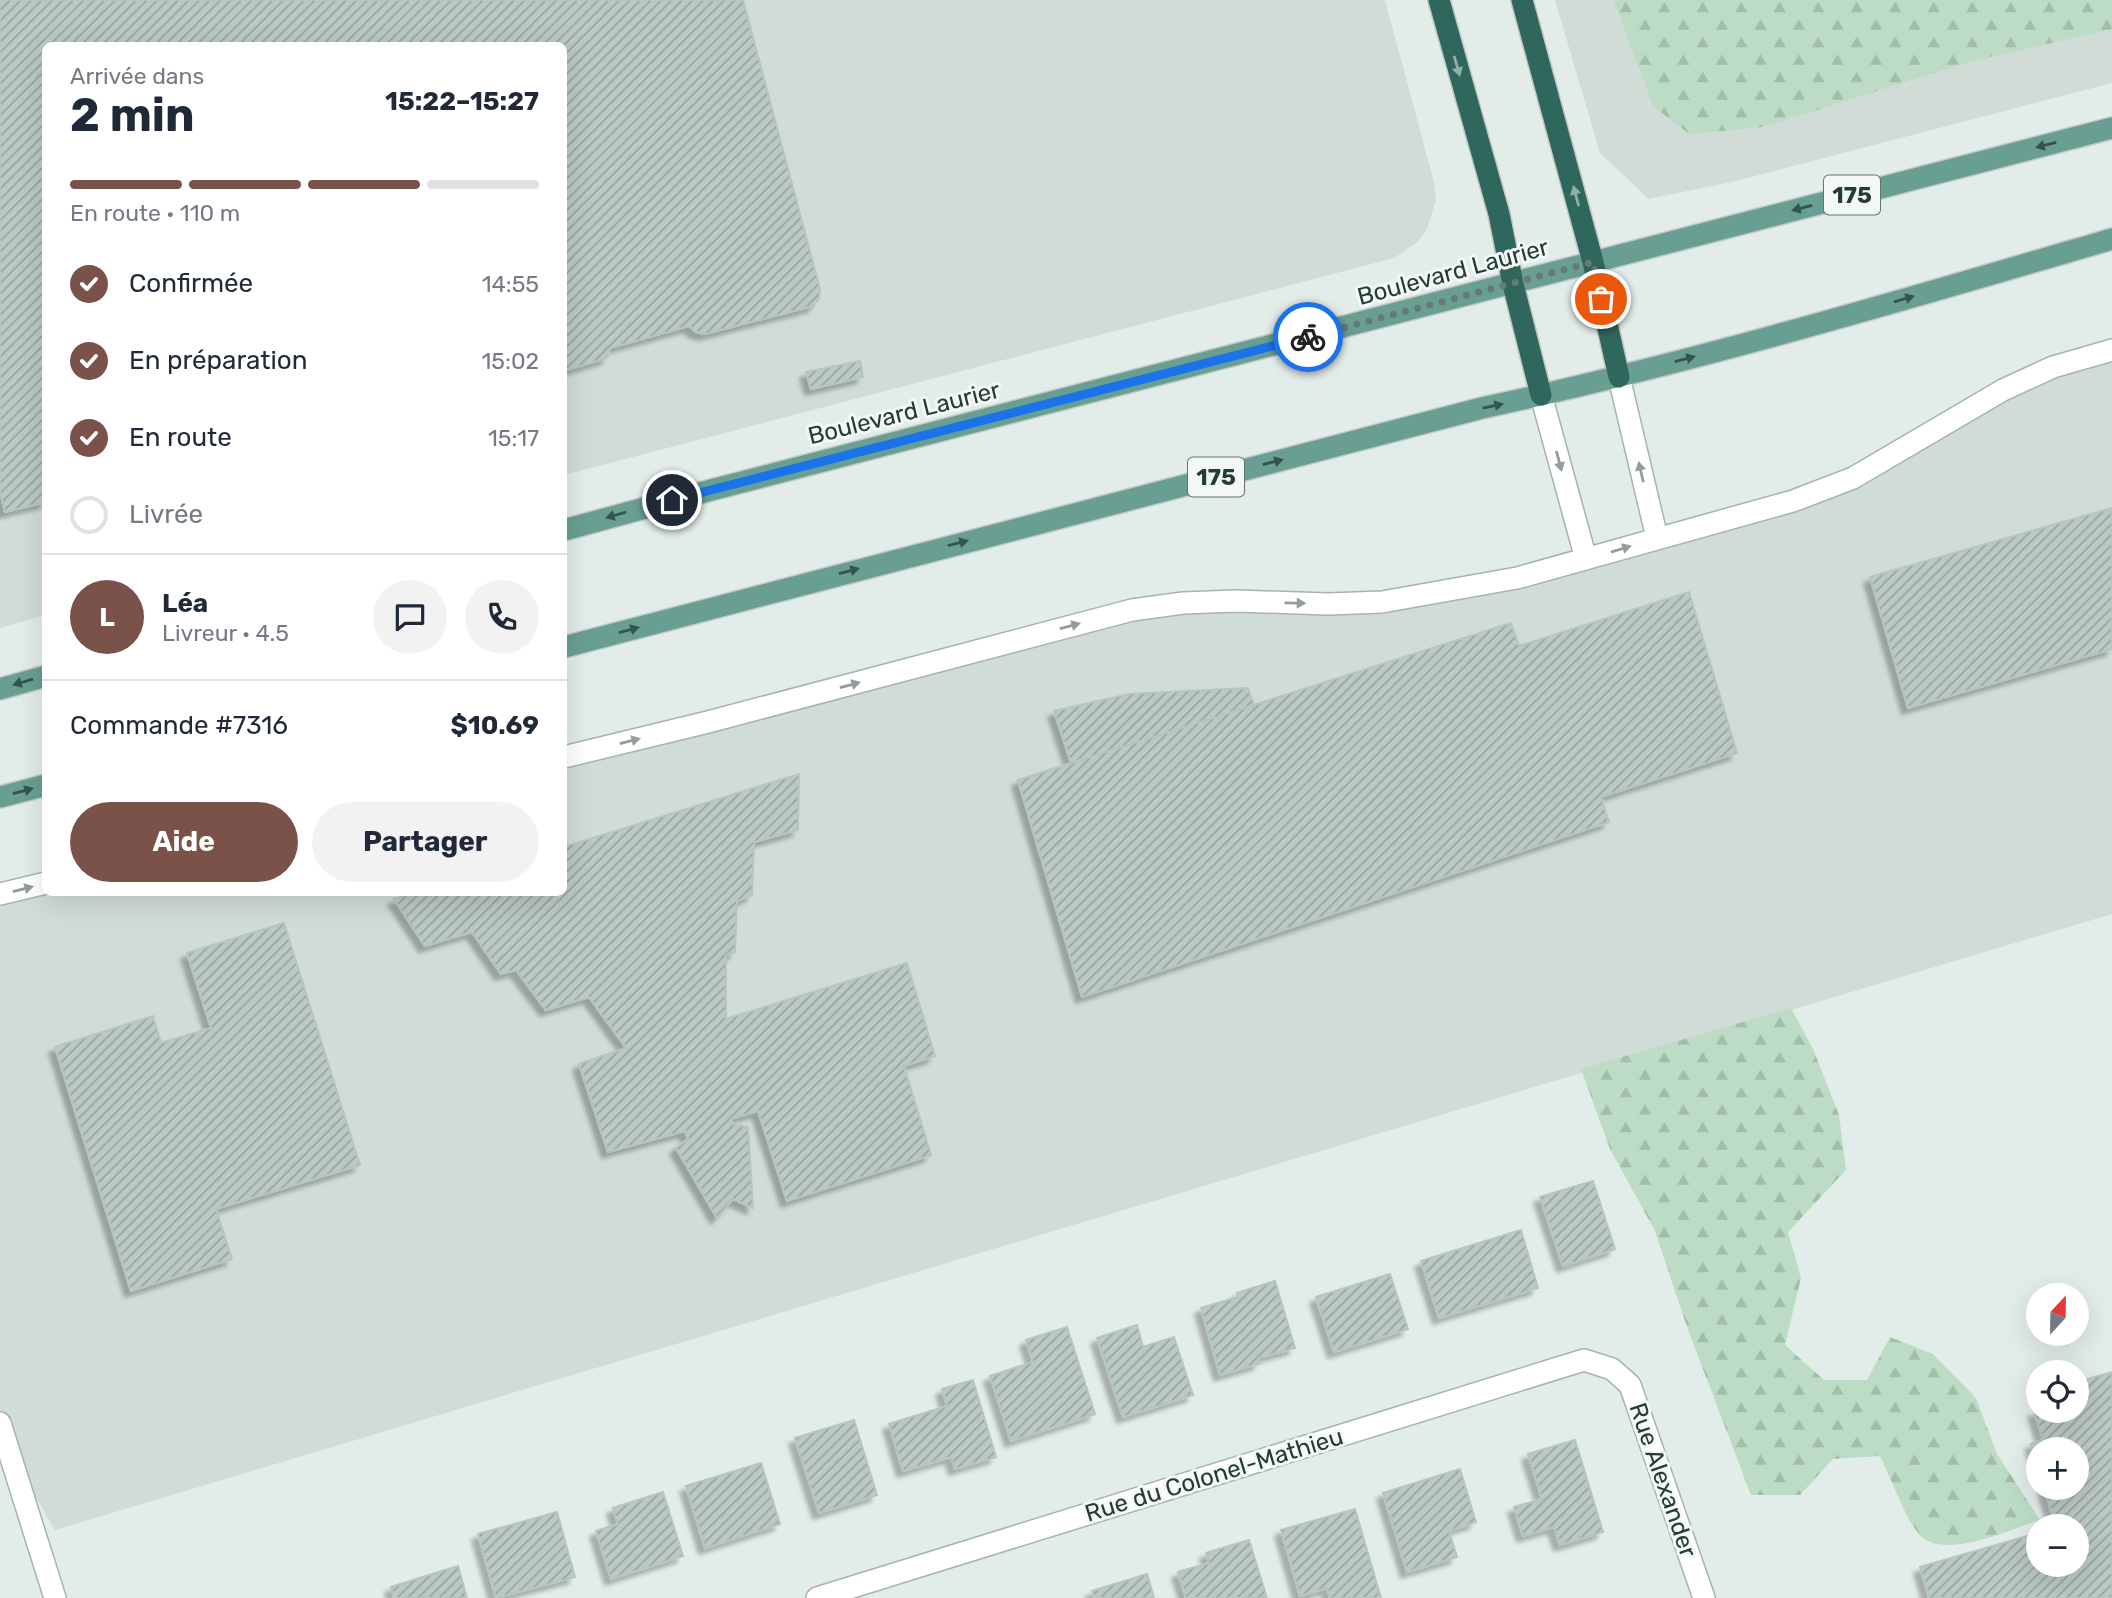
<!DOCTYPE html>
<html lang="fr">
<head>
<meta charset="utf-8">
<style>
	body { margin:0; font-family:Rubik,sans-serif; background:#f2f2f3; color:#1f2937; height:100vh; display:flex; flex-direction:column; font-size:26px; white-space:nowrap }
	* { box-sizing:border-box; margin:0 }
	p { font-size:23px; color:#747a83 }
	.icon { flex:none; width:38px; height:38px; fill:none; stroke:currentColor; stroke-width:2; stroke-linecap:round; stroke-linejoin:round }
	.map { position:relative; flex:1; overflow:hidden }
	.drawer { position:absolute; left:42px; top:42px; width:525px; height:854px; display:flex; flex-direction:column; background:#fff; border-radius:10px; box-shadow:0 7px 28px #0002 }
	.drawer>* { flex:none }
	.needle { width:46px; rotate:22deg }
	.tools { position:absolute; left:2026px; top:1283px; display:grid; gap:14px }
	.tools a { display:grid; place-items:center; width:63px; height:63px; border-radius:50%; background:#fff; box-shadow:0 7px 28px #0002; font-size:35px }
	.pin { position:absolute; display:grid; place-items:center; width:60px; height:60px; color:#fff; margin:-30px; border:4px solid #fff; border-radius:50%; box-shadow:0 2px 7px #0007 }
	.courier { position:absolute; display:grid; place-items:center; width:70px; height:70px; margin:-35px; border:5px solid #1a73e8; border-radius:50%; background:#fff; color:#222; box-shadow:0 2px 9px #0007 }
	.headline em { font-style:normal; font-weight:700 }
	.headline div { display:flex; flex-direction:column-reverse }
	.headline { display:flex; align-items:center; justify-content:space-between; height:119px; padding:0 28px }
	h1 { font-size:46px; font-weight:700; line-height:52px }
	.bar { display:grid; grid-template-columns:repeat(4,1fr); gap:10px 7px; align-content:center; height:84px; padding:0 28px }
	.bar i { height:9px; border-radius:5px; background:#e0e1e3 }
	.bar .active { background:#7b5249 }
	.bar p { grid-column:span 4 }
	.line { display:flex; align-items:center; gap:18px; padding:0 28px; border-top:2px solid #e0e1e3 }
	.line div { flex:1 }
	.round { display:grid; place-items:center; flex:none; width:74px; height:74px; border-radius:37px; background:#f2f2f3 }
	ol { padding:0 28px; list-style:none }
	li { display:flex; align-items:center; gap:21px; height:77px }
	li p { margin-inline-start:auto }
	li .icon { padding:7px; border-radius:50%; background:#7b5249; color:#fff; stroke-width:4 }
	li:last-child { color:#747a83 }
	li i { width:38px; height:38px; border:4px solid #e0e1e3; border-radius:50% }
	.button { display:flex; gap:14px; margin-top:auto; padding:14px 28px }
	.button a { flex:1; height:80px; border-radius:42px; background:#7b5249; color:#fff; font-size:28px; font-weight:700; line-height:80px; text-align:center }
	.button a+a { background:#f2f2f3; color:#1f2937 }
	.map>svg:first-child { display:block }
</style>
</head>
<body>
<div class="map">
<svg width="2112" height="1598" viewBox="0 0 2112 1598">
	<defs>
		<pattern id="forest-firs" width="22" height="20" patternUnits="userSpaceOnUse" patternTransform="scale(1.75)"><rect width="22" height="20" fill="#bcdcc5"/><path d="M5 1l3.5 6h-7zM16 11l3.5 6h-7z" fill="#a1beaa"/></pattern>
		<pattern id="building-hatch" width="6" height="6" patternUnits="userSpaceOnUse" patternTransform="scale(1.75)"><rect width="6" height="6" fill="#bbc9c4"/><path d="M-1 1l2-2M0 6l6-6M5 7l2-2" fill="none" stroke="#98a4a0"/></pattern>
		<filter id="shadow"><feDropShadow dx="-6" dy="6" stdDeviation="2" flood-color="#0004"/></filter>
	</defs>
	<rect width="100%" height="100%" fill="#e2ece8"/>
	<path fill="#d1dcd7" d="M0 0H1385L1435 186 1436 200 1427 229 1419 241 1394 258 564 475V46H46L45 615 0 628Z
		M1555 0H2112V83L1740 180 1649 199 1600 153Z
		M2112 350V914L55 1530 9 1451 0 1423V894L564 892V757L1132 610 1382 602 1793 501 1961 416Z"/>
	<path fill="url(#forest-firs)" d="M1614 0H2112V29L1969 62 1763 127 1689 134 1653 106Z
		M1791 1008 1813 1049 1839 1115 1846 1170 1788 1232 1801 1278 1785 1345 1824 1380H1867L1890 1337 1933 1354 1976 1398 1997 1454 2040 1520C2011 1529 1948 1559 1922 1537 1907 1524 1890 1475 1880 1456L1833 1459 1800 1495H1751L1687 1327 1655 1231 1610 1149 1581 1069Z"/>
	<path fill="url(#building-hatch)" stroke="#b5c5bf" stroke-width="2" filter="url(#shadow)" d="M0 0H743L820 289 819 298 813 306 705 334 696 332 689 326 610 348 607 358 564 371V46H46V502L5 512 0 492Z
		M860 361 863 377 811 389 806 372Z
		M2112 508V649L1908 708 1870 577Z
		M1689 592 1737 753 1601 797 1609 822 1082 997 1018 780 1511 623 1519 646Z
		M1248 688 1254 705 1071 763 1054 711 1129 694Z
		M799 774 798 830 754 842 752 895 737 901 735 952 726 955V1019L907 963 935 1056 904 1066 931 1155 787 1201 758 1111 731 1119 733 1124 748 1127 753 1208 733 1199 717 1218 676 1148 688 1139 685 1131 608 1152 579 1064 626 1048 589 997 546 1010 516 970 501 974 472 932 425 946 394 899 416 892H564V847Z
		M284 923 360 1165 216 1209 232 1259 131 1291 55 1047 153 1016 161 1043 211 1028 187 953Z
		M1593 1181 1615 1249 1563 1266 1540 1197Z
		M1521 1230 1538 1288 1439 1318 1421 1261Z
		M1390 1274 1408 1329 1334 1352 1316 1297Z
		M1275 1281 1295 1348 1258 1358 1260 1363 1220 1375 1201 1308 1238 1297 1237 1293Z
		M1137 1325 1143 1347 1174 1337 1193 1395 1123 1417 1097 1338Z
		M1067 1327 1095 1414 1011 1441 990 1376 1033 1362 1026 1340Z
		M2112 1372V1598H1929L1920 1567 2034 1534 2036 1543 2039 1542V1564H2077V1526H2056L2044 1488H2077V1449H2039V1469L2031 1444 2043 1440 2034 1411 2077 1410V1382Z
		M973 1380 996 1457 955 1469 951 1457 903 1471 889 1424 947 1406 942 1389Z
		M854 1420 877 1495 819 1513 795 1438Z
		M1575 1440 1603 1532 1560 1545 1554 1527 1523 1536 1514 1507 1542 1499 1528 1454Z
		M761 1463 780 1524 705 1548 686 1486Z
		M1460 1469 1476 1522 1449 1531 1457 1557 1407 1572 1383 1493Z
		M663 1492 683 1556 611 1579 596 1531 618 1524 613 1508Z
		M1355 1509 1381 1598H1330L1327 1588 1300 1596 1281 1530Z
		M557 1512 575 1577 496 1598 478 1534Z
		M1249 1540 1267 1598H1186L1178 1572 1209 1563 1206 1553Z
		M458 1566 467 1598H394L391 1587Z
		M1147 1574 1154 1598H1094L1092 1591Z"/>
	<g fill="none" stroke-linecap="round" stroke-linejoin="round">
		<g stroke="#a5b4af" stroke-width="24">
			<path id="street" d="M1619 377 1657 538
				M1541 395 1586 559
				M564 757 708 722 1132 610 1183 603 1236 601 1328 604 1382 602 1517 578 1793 501 1853 478 2003 390 2053 367 2112 350
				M0 894 46 883
				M0 1423 55 1598
				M817 1598 1584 1360 1612 1369 1630 1385 1704 1598"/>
		</g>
		<g stroke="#c1c8c6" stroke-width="24">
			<path id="primary" d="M564 530 715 489 2112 128
				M564 647 1482 408C1695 362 1903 300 2112 239
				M0 689 46 676
				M0 797 46 785"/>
		</g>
		<g stroke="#c1c8c6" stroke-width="24">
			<path id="highway" d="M1439 0 1499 214 1513 284 1541 395
				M1522 0 1593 262 1619 377"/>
		</g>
		<use href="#street" stroke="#fff" stroke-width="21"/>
		<use href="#primary" stroke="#699f92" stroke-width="21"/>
		<use href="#highway" stroke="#30675c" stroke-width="21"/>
	</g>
	<defs><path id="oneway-solid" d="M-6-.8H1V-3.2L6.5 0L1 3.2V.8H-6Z" transform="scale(1.75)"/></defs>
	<g fill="#92b0a9">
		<use href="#oneway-solid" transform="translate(1457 66) rotate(74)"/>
		<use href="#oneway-solid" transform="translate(1576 196) rotate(-105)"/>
	</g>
	<g fill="#34554c">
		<use href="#oneway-solid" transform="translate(2046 145) rotate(166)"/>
		<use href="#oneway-solid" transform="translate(1802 208) rotate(166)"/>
		<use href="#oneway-solid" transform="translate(1904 299) rotate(-16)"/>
		<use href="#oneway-solid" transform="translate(1685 359) rotate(-15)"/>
		<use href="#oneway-solid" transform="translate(1493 406) rotate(-12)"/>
		<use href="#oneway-solid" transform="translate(1273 462) rotate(-14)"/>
		<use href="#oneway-solid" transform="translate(616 515) rotate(164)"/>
		<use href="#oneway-solid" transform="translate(958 543) rotate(-14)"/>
		<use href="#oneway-solid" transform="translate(849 571) rotate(-15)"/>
		<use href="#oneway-solid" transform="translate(629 630) rotate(-15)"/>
		<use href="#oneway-solid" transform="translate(23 682) rotate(164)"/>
		<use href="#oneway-solid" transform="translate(23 791) rotate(-15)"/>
	</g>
	<g fill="#919e9a">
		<use href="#oneway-solid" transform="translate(1559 461) rotate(75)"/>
		<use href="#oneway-solid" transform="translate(1641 472) rotate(-103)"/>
		<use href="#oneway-solid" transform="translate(1621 549) rotate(-17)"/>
		<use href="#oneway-solid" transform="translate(1295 603) rotate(1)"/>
		<use href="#oneway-solid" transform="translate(1070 626) rotate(-15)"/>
		<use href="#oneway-solid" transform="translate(850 685) rotate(-15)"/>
		<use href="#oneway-solid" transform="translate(630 741) rotate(-14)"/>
		<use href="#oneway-solid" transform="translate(23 889) rotate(-14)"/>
	</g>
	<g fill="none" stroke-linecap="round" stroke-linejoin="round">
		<path stroke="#667a74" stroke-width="7" stroke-dasharray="0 12.6" d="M1308 337 1593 262 1601 299"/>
		<path stroke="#1a73e8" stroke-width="9" d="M672 500 1308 337"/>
	</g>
	<g text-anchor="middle" stroke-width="6" stroke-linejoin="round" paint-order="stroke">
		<g fill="#f3f8f6" stroke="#61746f" stroke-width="2">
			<rect x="1824" y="175.5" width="56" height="39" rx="5"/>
			<rect x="1188" y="457.5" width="56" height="39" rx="5"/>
		</g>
		<g font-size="23" font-weight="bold" fill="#233c35">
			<text x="1852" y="203">175</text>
			<text x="1216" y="485">175</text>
		</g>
		<g font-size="24" fill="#233c35" stroke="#f3f8f6">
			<text transform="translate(1453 272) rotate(-15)" y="8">Boulevard Laurier</text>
			<text transform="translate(904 413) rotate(-14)" y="8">Boulevard Laurier</text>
			<text transform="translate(1214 1475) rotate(-17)" y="8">Rue du Colonel-Mathieu</text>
			<text transform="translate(1663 1480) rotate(71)" y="8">Rue Alexander</text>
		</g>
	</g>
</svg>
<div class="tools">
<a><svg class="needle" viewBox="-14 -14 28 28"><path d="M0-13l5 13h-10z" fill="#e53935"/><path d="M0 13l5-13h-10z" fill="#747a83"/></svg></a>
<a><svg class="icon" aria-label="locate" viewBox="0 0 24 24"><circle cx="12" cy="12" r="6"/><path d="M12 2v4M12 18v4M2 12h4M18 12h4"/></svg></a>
<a>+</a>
<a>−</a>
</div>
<div class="pin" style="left:1601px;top:299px;background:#ea580c"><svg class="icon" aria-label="bag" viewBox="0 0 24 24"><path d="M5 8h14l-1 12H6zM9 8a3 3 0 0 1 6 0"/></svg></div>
<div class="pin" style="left:672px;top:500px;background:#1f2937"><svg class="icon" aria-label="home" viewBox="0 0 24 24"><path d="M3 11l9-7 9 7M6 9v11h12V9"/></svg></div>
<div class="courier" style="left:1308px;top:337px"><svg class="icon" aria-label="bike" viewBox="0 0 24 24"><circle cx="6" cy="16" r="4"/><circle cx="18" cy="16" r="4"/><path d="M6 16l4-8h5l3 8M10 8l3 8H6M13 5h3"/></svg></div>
<section class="drawer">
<div class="headline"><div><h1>2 min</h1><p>Arrivée dans</p></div><em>15:22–15:27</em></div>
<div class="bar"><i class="active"></i><i class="active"></i><i class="active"></i><i></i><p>En route · 110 m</p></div>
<ol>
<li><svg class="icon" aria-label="check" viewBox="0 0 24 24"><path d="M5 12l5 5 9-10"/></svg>Confirmée<p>14:55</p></li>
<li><svg class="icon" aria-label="check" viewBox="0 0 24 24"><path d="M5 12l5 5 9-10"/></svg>En préparation<p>15:02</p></li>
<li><svg class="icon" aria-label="check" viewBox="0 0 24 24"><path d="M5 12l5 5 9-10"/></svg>En route<p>15:17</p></li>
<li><i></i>Livrée</li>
</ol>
<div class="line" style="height:126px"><b class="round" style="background:#7b5249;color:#fff">L</b><div><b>Léa</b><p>Livreur · 4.5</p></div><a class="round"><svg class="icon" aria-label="chat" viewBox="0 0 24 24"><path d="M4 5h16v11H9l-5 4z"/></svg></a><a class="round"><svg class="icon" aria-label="phone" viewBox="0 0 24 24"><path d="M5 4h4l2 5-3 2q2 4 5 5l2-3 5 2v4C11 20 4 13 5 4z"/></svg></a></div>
<div class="line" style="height:91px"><div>Commande #7316</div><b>$10.69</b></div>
<div class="button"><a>Aide</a><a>Partager</a></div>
</section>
</div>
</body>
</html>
